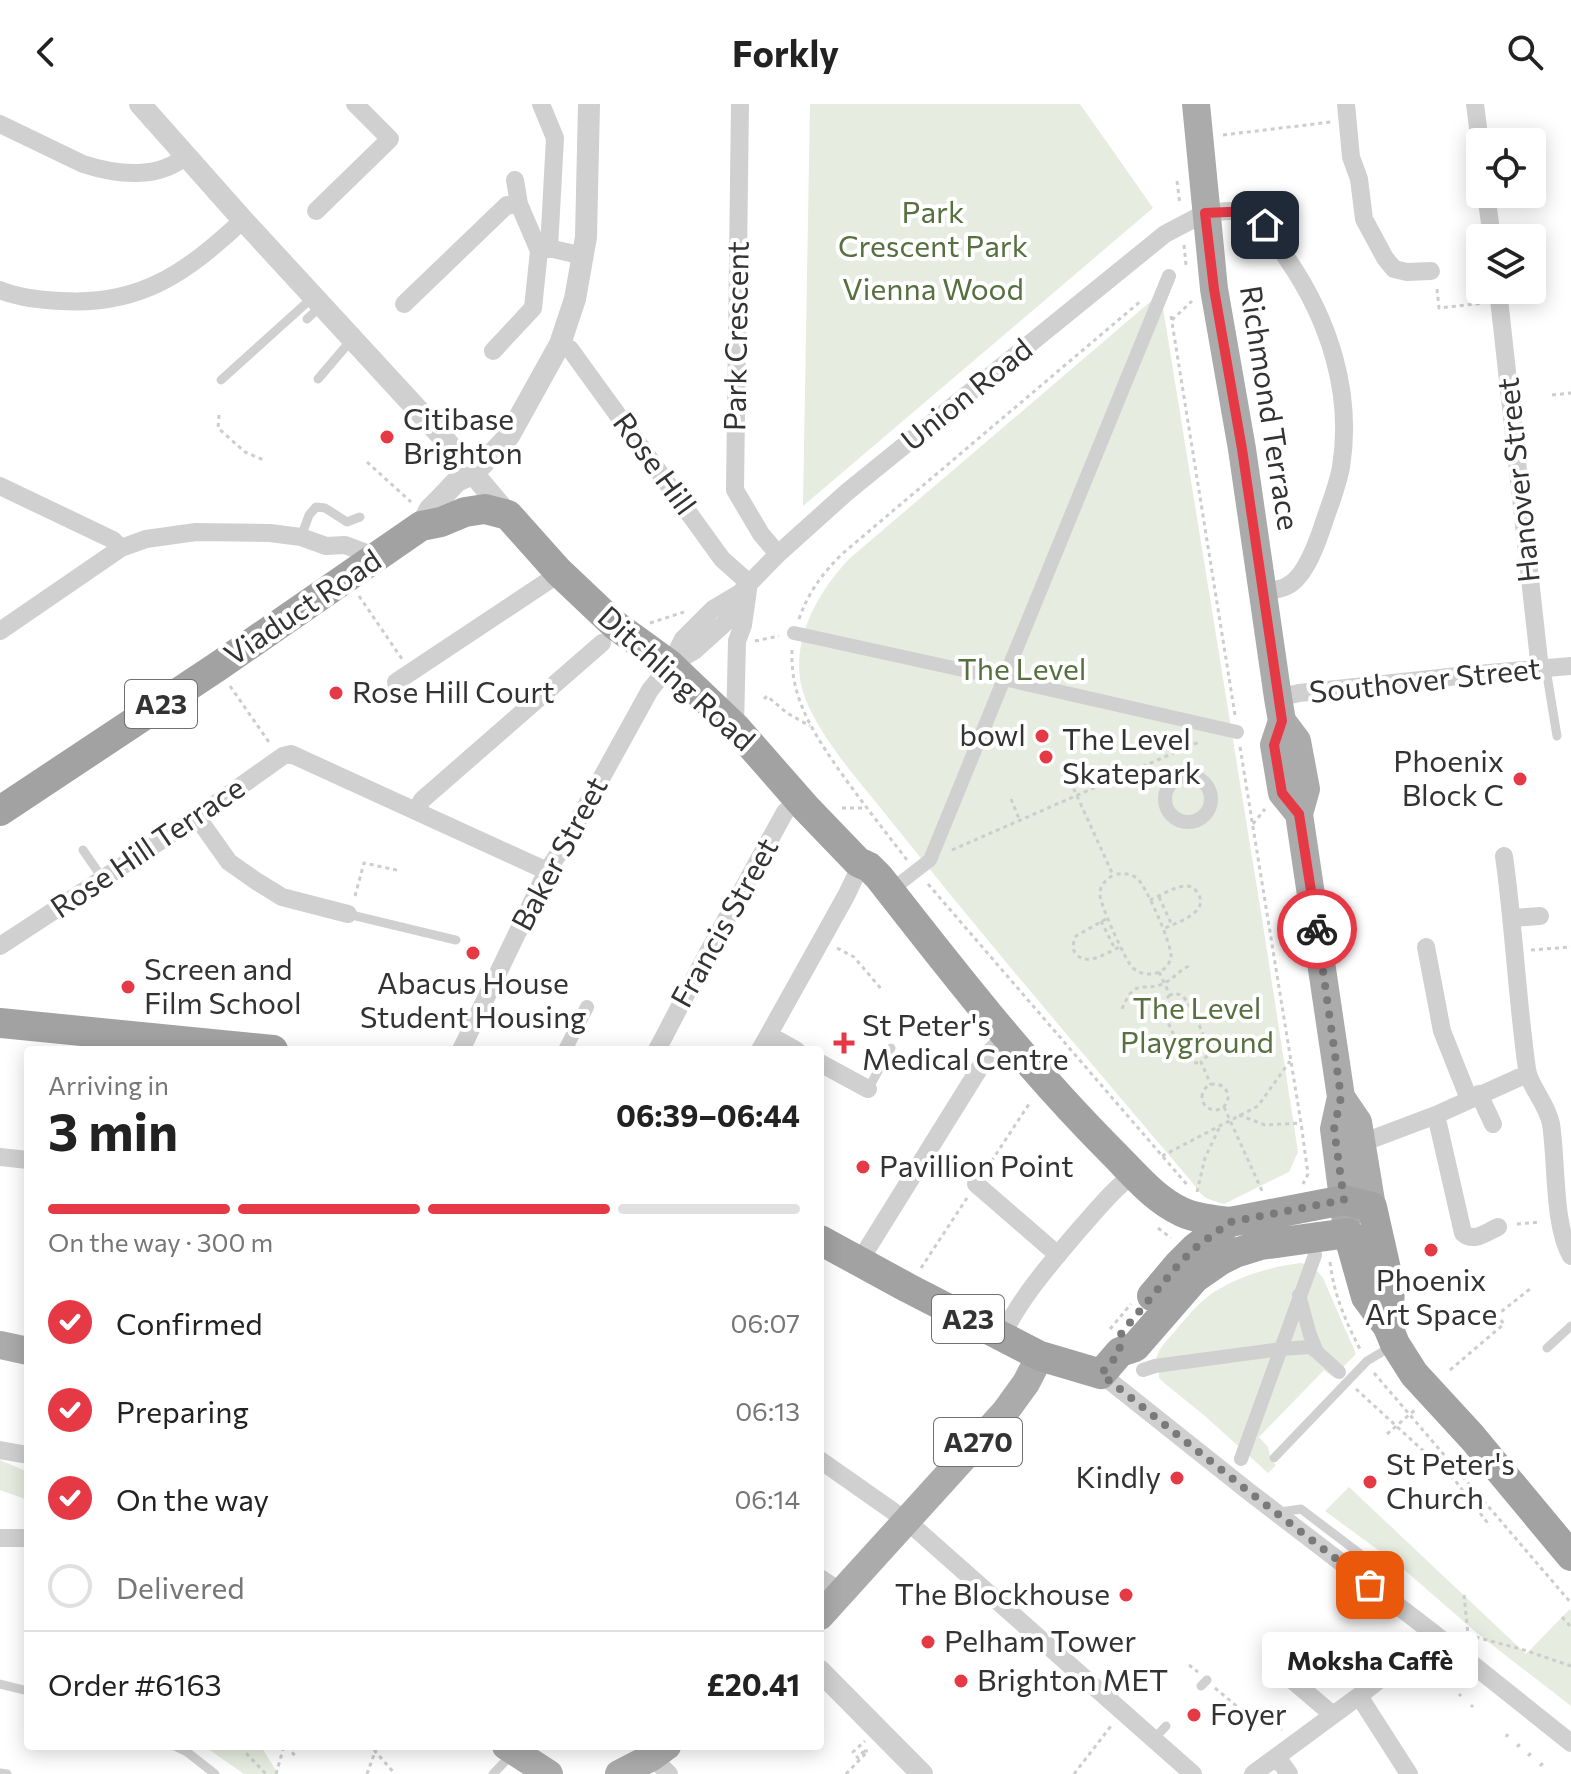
<!DOCTYPE html>
<html lang="en">
<head>
<meta charset="utf-8">
<style>
	body { margin:0; font-family:Commissioner,sans-serif; background:#f6f6f6; color:#222; height:100vh; display:flex; flex-direction:column; font-size:30px; white-space:nowrap }
	* { box-sizing:border-box; margin:0 }
	p { font-size:26px; color:#767676 }
	.icon { flex:none; width:44px; height:44px; fill:none; stroke:currentColor; stroke-width:2; stroke-linecap:round; stroke-linejoin:round }
	.map { position:relative; flex:1; overflow:hidden }
	.panel { position:absolute; left:24px; top:942px; width:800px; height:704px; display:flex; flex-direction:column; background:#fff; border-radius:8px; box-shadow:0 4px 20px #0003 }
	.panel>* { flex:none }
	.buttons { position:absolute; left:1466px; top:24px; display:grid; gap:16px }
	.buttons a { display:grid; place-items:center; width:80px; height:80px; border-radius:8px; background:#fff; box-shadow:0 4px 20px #0003; font-size:40px }
	.pin { position:absolute; display:grid; place-items:center; width:68px; height:68px; color:#fff; margin:-34px; border-radius:16px; box-shadow:0 4px 12px #0006 }
	.courier { position:absolute; display:grid; place-items:center; width:80px; height:80px; margin:-40px; border:6px solid #e63946; border-radius:50%; background:#fff; color:#222; box-shadow:0 2px 10px #0007 }
	.bubble { position:absolute; height:56px; border-radius:8px; background:#fff; box-shadow:0 4px 20px #0003; font-size:26px; font-weight:700; line-height:56px; text-align:center }
	.overview em { font-style:normal; font-weight:700 }
	.overview div { display:flex; flex-direction:column-reverse }
	.overview { display:flex; align-items:center; justify-content:space-between; height:136px; padding:0 24px }
	h1 { font-size:52px; font-weight:700; line-height:60px }
	.bar { display:grid; grid-template-columns:repeat(4,1fr); gap:12px 8px; align-content:center; height:96px; padding:0 24px }
	.bar i { height:10px; border-radius:6px; background:#e0e0e0 }
	.bar .active { background:#e63946 }
	.bar p { grid-column:span 4 }
	.line { display:flex; align-items:center; gap:20px; padding:0 24px; border-top:2px solid #e0e0e0 }
	.line div { flex:1 }
	ol { padding:0 24px; list-style:none }
	li { display:flex; align-items:center; gap:24px; height:88px }
	li p { margin-inline-start:auto }
	li .icon { padding:8px; border-radius:50%; background:#e63946; color:#fff; stroke-width:4 }
	li:last-child { color:#767676 }
	li i { width:44px; height:44px; border:4px solid #e0e0e0; border-radius:50% }
	header { display:flex; justify-content:space-between; align-items:center; height:104px; padding:0 24px; background:#fff; font-size:36px; font-weight:700 }
	.map>svg:first-child { display:block }
</style>
</head>
<body>
<header><svg class="icon" aria-label="back" viewBox="0 0 24 24"><path d="M15 5l-7 7 7 7"/></svg>Forkly<svg class="icon" aria-label="search" viewBox="0 0 24 24"><circle cx="10" cy="10" r="6"/><path d="M15 15l6 6"/></svg></header>
<div class="map">
<svg width="1571" height="1670" viewBox="0 0 1571 1670">
	<rect width="100%" height="100%" fill="#fff"/>
	<path fill="#e6ecdf" d="M810 0H1080L1153 104 803 402Z
		M1150 198H1155L1163 204 1263 821 1298 1048 1289 1068 1224 1100C1203 1094 1204 1094 1191 1077 1090 958 988 839 891 717 862 680 807 621 800 575 794 529 820 486 849 455Z
		M1301 1159 1314 1163 1323 1174 1356 1250 1333 1273 1324 1266 1259 1333 1268 1343 1271 1357 1276 1361 1268 1369 1205 1312 1163 1278 1159 1274V1260L1155 1258C1158 1245 1167 1236 1176 1226 1185 1215 1195 1203 1206 1194 1229 1175 1271 1162 1301 1159Z
		M0 1356 28 1368V1396L0 1386Z
		M1349 1383 1526 1550 1570 1505 1571 1507V1602L1478 1530 1400 1462 1325 1407Z
		M204 1642H261L278 1670H244Z"/>
	<g fill="none" stroke-linecap="round" stroke-linejoin="round">
		<path stroke="#cdcdcd" stroke-width="3" stroke-dasharray="4 4" stroke-linecap="butt" d="M1223 31 1331 18
			M1177 77 1180 101
			M1184 141 1186 161
			M1437 185 1439 204 1484 199
			M1171 212 1235 611
			M1172 216 1192 197
			M1552 291 1571 289
			M219 311 218 324 245 348 266 357
			M367 358 411 398
			M359 492 402 555
			M799 515C808 489 822 470 842 450L1142 196
			M650 519 684 508
			M755 537 779 532
			M792 546C790 594 813 628 839 666 861 697 884 726 907 756
			M230 582 271 641
			M764 595 767 592 787 609 810 622
			M1240 643 1301 1019 1308 1070 1303 1080
			M1067 670 1113 771C1106 776 1100 781 1100 790 1099 799 1126 857 1132 863 1140 871 1152 872 1161 867 1166 864 1170 859 1171 853 1172 840 1146 782 1137 774 1129 769 1122 769 1113 771
			M1011 695 1020 717
			M842 704H866
			M1253 720 1265 705
			M952 746 1201 637
			M928 780 1189 1083
			M355 792 364 759 401 767
			M1159 793 1172 821
			M1150 796C1160 792 1175 782 1186 782 1191 782 1194 784 1197 788 1212 808 1176 819 1163 825
			M1106 815 1076 832C1073 839 1071 845 1077 851 1089 863 1109 847 1122 842
			M1101 817 1115 845
			M837 844 854 853 883 887
			M1531 846 1571 843
			M1159 868 1170 891C1175 890 1177 889 1182 892 1192 899 1208 940 1208 951L1201 958 1211 981
			M1170 891C1166 895 1163 896 1163 902 1163 910 1182 951 1189 956 1194 960 1195 959 1201 958
			M1122 905C1137 869 1144 892 1168 877 1176 872 1180 866 1189 862
			M1202 993a13 13 0 1 1 26 0a13 13 0 1 1-26 0Z
			M1224 1003 1263 1089
			M1239 1011 1265 1021 1301 1019
			M1162 1052 1258 1002 1290 957
			M987 1064 1031 997
			M1197 1088 1205 1054 1221 1020
			M1517 1120 1541 1118
			M1158 1124 1171 1134
			M1330 1158C1334 1191 1345 1216 1360 1245
			M921 1164 967 1094
			M1110 1225 1131 1200
			M1450 1266 1504 1220 1497 1211 1530 1185
			M1374 1269 1571 1499
			M1356 1285 1454 1375 1490 1422
			M1387 1330 1416 1305
			M1464 1491 1468 1531 1521 1545 1571 1562
			M1562 1513 1571 1523
			M1189 1561 1198 1568
			M1215 1584 1253 1616 1261 1608 1282 1626
			M1459 1592 1461 1590
			M1471 1603 1473 1601
			M1506 1633 1508 1630
			M243 1642 245 1648 266 1670
			M287 1642 296 1653
			M1517 1643 1520 1640
			M374 1646 395 1670
			M864 1647 858 1654 853 1648 865 1637
			M1528 1652 1531 1649
			M1540 1662 1543 1659
			M276 1670 284 1642
			M367 1670 377 1642
			M846 1670 868 1647H864
			M1074 1670 1111 1622"/>
		<path stroke="#d0d0d0" stroke-width="9" d="M307 215 320 203
			M318 275 353 234
			M221 276 312 194
			M301 433 309 411 316 403 325 404 347 418 360 413
			M1546 565 1557 632
			M83 746 103 775
			M348 810 456 836
			M868 985 891 944
			M1547 1244 1571 1222
			M1274 1354 1367 1257 1392 1242
			M1280 1408 1301 1405 1388 1471 1393 1497
			M0 1580 28 1587
			M1201 1582 1207 1576
			M1153 1636 1166 1622
			M175 1642 187 1648 215 1670
			M0 1669 7 1670
			M493 1670 512 1650"/>
		<path stroke="#d0d0d0" stroke-width="14" d="M794 529 1004 575 1169 172
			M1165 695a23 23 0 1 1 46 0a23 23 0 1 1-46 0Z
			M890 787 930 756 1004 575 1237 628
			M565 946 587 903
			M1299 1191 1310 1231 1317 1248 1339 1268
			M1143 1266 1155 1262 1281 1245 1310 1243 1317 1248
			M1241 1355 1315 1151"/>
		<path stroke="#d0d0d0" stroke-width="18" d="M740 0 735 386 761 430 778 450
			M1346 0 1351 53 1359 75 1364 115 1385 154 1394 165 1407 168 1431 167
			M1475 0 1480 39
			M0 20 83 60C117 71 159 76 187 51
			M515 76 519 100
			M1486 90 1492 134
			M316 107 390 35 355 0
			M549 144 583 152
			M539 147 549 144 555 34 541 0
			M0 186C20 194 40 196 61 197 141 202 187 168 243 116
			M1498 186 1540 565
			M404 200 507 101 519 100 539 147 533 204 493 247
			M560 240 570 245 722 455 749 479
			M0 382 113 436 121 444
			M0 527 121 444 146 435 196 428 270 429 301 433 326 442 345 441 377 453
			M670 561 694 547 725 519 739 490
			M396 578 548 477 558 467
			M1278 594 1299 589 1477 570 1571 562
			M735 623 737 537 743 521 749 479
			M416 707 422 696 602 539
			M197 713 229 758 256 777 282 793 348 810
			M1504 752C1514 823 1517 895 1527 965 1529 982 1547 999 1551 1020 1557 1058 1553 1121 1571 1152
			M1513 814 1540 812
			M0 842 197 713 283 652 291 650 547 767
			M1426 843 1442 927 1469 995
			M769 931 796 946
			M461 946 547 767 565 740 650 586 670 561 683 535 713 505 740 489 778 450 847 388 1165 130 1205 109 1228 107H1251C1266 121 1276 139 1288 156 1329 216 1353 289 1341 363 1338 380 1331 398 1325 415 1319 434 1306 473 1287 482 1280 486 1271 486 1263 488
			M657 946 705 854 785 708 798 696
			M760 946 846 792 856 771 858 758
			M820 959 868 985
			M1479 990 1493 1020
			M1436 1011 1463 1129C1474 1139 1487 1128 1498 1123
			M1362 1036 1375 1034 1436 1011 1527 970
			M0 1053 28 1056
			M976 1080 1058 1151
			M859 1158 989 949 995 943 1012 938
			M1002 1232C1021 1193 1050 1160 1078 1127 1096 1107 1112 1086 1134 1070
			M1101 1270 1248 1387 1432 1528 1571 1639
			M0 1346 28 1351
			M820 1356 907 1417 1193 1670
			M0 1434H28
			M820 1474 841 1488
			M1272 1559 1333 1611
			M1359 1592 1409 1670
			M652 1653 669 1670
			M1274 1655 1282 1660 1289 1670
			M1253 1670 1359 1592 1418 1545 1432 1528"/>
		<path stroke="#d0d0d0" stroke-width="22" d="M140 0 243 116 440 330 508 411
			M421 422 430 405 440 395 457 377 474 369 509 332 560 240 575 195 586 133 589 0
			M820 1567 922 1670"/>
		<path stroke="#ababab" stroke-width="28" d="M1196 0 1214 185 1242 345 1278 594 1282 617 1297 637 1306 685 1299 710 1341 993 1334 1025 1346 1118
			M1282 617 1274 641 1282 689 1299 710
			M1341 993 1358 1018 1372 1103
			M0 1241 28 1247
			M820 1512 1005 1308 1026 1279 1040 1252
			M506 1642 549 1670
			M619 1670 652 1653 667 1642"/>
		<path stroke="#a2a2a2" stroke-width="30" d="M0 707 217 563 421 422 441 418 465 408 485 405 508 411 558 467 615 521 670 561 735 623 806 704 858 758 869 763 879 773C953 868 1028 964 1113 1049 1134 1070 1155 1096 1182 1108 1197 1115 1214 1116 1230 1118
			M0 919 273 946
			M820 1136 908 1184 1040 1252 1101 1270 1120 1248 1135 1243 1195 1174 1221 1156 1235 1149 1261 1141 1348 1129 1366 1193 1388 1223 1395 1240 1414 1270 1472 1333 1571 1452
			M1152 1192 1179 1160 1195 1144 1230 1118 1344 1096 1372 1103 1390 1183 1388 1223"/>
	</g>
	<g fill="none" stroke-linecap="round" stroke-linejoin="round">
		<path stroke="#7a7a7a" stroke-width="8" stroke-dasharray="0 14.4" d="M1317 825 1341 993 1334 1025 1344 1096 1230 1118 1195 1144 1179 1160 1122 1228 1119 1235 1120 1248 1101 1270 1248 1387 1370 1481"/>
		<path stroke="#e63946" stroke-width="10" d="M1265 121 1251 107 1205 109 1214 185 1242 345 1282 617 1274 641 1282 689 1299 710 1317 825"/>
	</g>
	<g fill="#e63946" stroke="#fff" stroke-width="3">
		<circle cx="387" cy="333" r="8"/>
		<circle cx="336" cy="589" r="8"/>
		<circle cx="1042" cy="632" r="8"/>
		<circle cx="1046" cy="653" r="8"/>
		<circle cx="1520" cy="675" r="8"/>
		<circle cx="473" cy="849" r="8"/>
		<circle cx="128" cy="883" r="8"/>
		<path d="M840 927h8v8h8v8h-8v8h-8v-8h-8v-8h8z"/>
		<circle cx="863" cy="1063" r="8"/>
		<circle cx="1431" cy="1146" r="8"/>
		<circle cx="1177" cy="1374" r="8"/>
		<circle cx="1370" cy="1378" r="8"/>
		<circle cx="1126" cy="1491" r="8"/>
		<circle cx="928" cy="1538" r="8"/>
		<circle cx="961" cy="1577" r="8"/>
		<circle cx="1194" cy="1611" r="8"/>
	</g>
	<g text-anchor="middle" stroke-width="8" stroke-linejoin="round" paint-order="stroke">
		<g fill="#fff" stroke="#707070" stroke-width="2">
			<rect x="125" y="576" width="72" height="48" rx="6"/>
			<rect x="932" y="1191" width="72" height="48" rx="6"/>
			<rect x="934" y="1314" width="88" height="48" rx="6"/>
		</g>
		<g font-size="28" font-weight="bold" fill="#333">
			<text x="161" y="610">A23</text>
			<text x="968" y="1225">A23</text>
			<text x="978" y="1348">A270</text>
		</g>
		<g font-size="30" fill="#56703f" stroke="#fff">
			<text x="933" y="119">Park<tspan x="933" dy="34">Crescent Park</tspan></text>
			<text x="933" y="196">Vienna Wood</text>
			<text x="1022" y="576">The Level</text>
			<text x="1197" y="915">The Level<tspan x="1197" dy="34">Playground</tspan></text>
		</g>
		<g font-size="30" fill="#333" stroke="#fff">
			<text transform="translate(737 232) rotate(-89)" y="10">Park Crescent</text>
			<text transform="translate(967 291) rotate(-39)" y="10">Union Road</text>
			<text transform="translate(1269 304) rotate(81)" y="10">Richmond Terrace</text>
			<text transform="translate(654 360) rotate(54)" y="10">Rose Hill</text>
			<text transform="translate(1519 376) rotate(-96)" y="10">Hanover Street</text>
			<text transform="translate(303 504) rotate(-34)" y="10">Viaduct Road</text>
			<text transform="translate(676 575) rotate(42)" y="10">Ditchling Road</text>
			<text transform="translate(1425 577) rotate(-6)" y="10">Southover Street</text>
			<text transform="translate(148 744) rotate(-34)" y="10">Rose Hill Terrace</text>
			<text transform="translate(560 750) rotate(-62)" y="10">Baker Street</text>
			<text transform="translate(725 819) rotate(-61)" y="10">Francis Street</text>
		</g>
		<g font-size="30" fill="#333" stroke="#fff" text-anchor="start">
			<text x="403" y="326">Citibase<tspan x="403" dy="34">Brighton</tspan></text>
			<text x="352" y="599">Rose Hill Court</text>
			<text x="1026" y="642" text-anchor="end">bowl</text>
			<text x="1062" y="646">The Level<tspan x="1062" dy="34">Skatepark</tspan></text>
			<text x="1504" y="668" text-anchor="end">Phoenix<tspan x="1504" dy="34">Block C</tspan></text>
			<text x="144" y="876">Screen and<tspan x="144" dy="34">Film School</tspan></text>
			<text x="473" y="890" text-anchor="middle">Abacus House<tspan x="473" dy="34">Student Housing</tspan></text>
			<text x="862" y="932">St Peter's<tspan x="862" dy="34">Medical Centre</tspan></text>
			<text x="879" y="1073">Pavillion Point</text>
			<text x="1431" y="1187" text-anchor="middle">Phoenix<tspan x="1431" dy="34">Art Space</tspan></text>
			<text x="1386" y="1371">St Peter's<tspan x="1386" dy="34">Church</tspan></text>
			<text x="1161" y="1384" text-anchor="end">Kindly</text>
			<text x="1110" y="1501" text-anchor="end">The Blockhouse</text>
			<text x="944" y="1548">Pelham Tower</text>
			<text x="977" y="1587">Brighton MET</text>
			<text x="1210" y="1621">Foyer</text>
		</g>
	</g>
</svg>
<div class="buttons">
<a><svg class="icon" aria-label="locate" viewBox="0 0 24 24"><circle cx="12" cy="12" r="6"/><path d="M12 2v4M12 18v4M2 12h4M18 12h4"/></svg></a>
<a><svg class="icon" aria-label="layers" viewBox="0 0 24 24"><path d="M12 4l9 5-9 5-9-5zM3 14l9 5 9-5"/></svg></a>
</div>
<div class="pin" style="left:1370px;top:1481px;background:#ea580c"><svg class="icon" aria-label="bag" viewBox="0 0 24 24"><path d="M5 8h14l-1 12H6zM9 8a3 3 0 0 1 6 0"/></svg></div>
<div class="pin" style="left:1265px;top:121px;background:#1f2937"><svg class="icon" aria-label="home" viewBox="0 0 24 24"><path d="M3 11l9-7 9 7M6 9v11h12V9"/></svg></div>
<div class="courier" style="left:1317px;top:825px"><svg class="icon" aria-label="bike" viewBox="0 0 24 24"><circle cx="6" cy="16" r="4"/><circle cx="18" cy="16" r="4"/><path d="M6 16l4-8h5l3 8M10 8l3 8H6M13 5h3"/></svg></div>
<div class="bubble" style="left:1262px;top:1528px;width:216px">Moksha Caffè</div>
<section class="panel">
<div class="overview"><div><h1>3 min</h1><p>Arriving in</p></div><em>06:39–06:44</em></div>
<div class="bar"><i class="active"></i><i class="active"></i><i class="active"></i><i></i><p>On the way · 300 m</p></div>
<ol>
<li><svg class="icon" aria-label="check" viewBox="0 0 24 24"><path d="M5 12l5 5 9-10"/></svg>Confirmed<p>06:07</p></li>
<li><svg class="icon" aria-label="check" viewBox="0 0 24 24"><path d="M5 12l5 5 9-10"/></svg>Preparing<p>06:13</p></li>
<li><svg class="icon" aria-label="check" viewBox="0 0 24 24"><path d="M5 12l5 5 9-10"/></svg>On the way<p>06:14</p></li>
<li><i></i>Delivered</li>
</ol>
<div class="line" style="height:104px"><div>Order #6163</div><b>£20.41</b></div>
</section>
</div>
</body>
</html>
